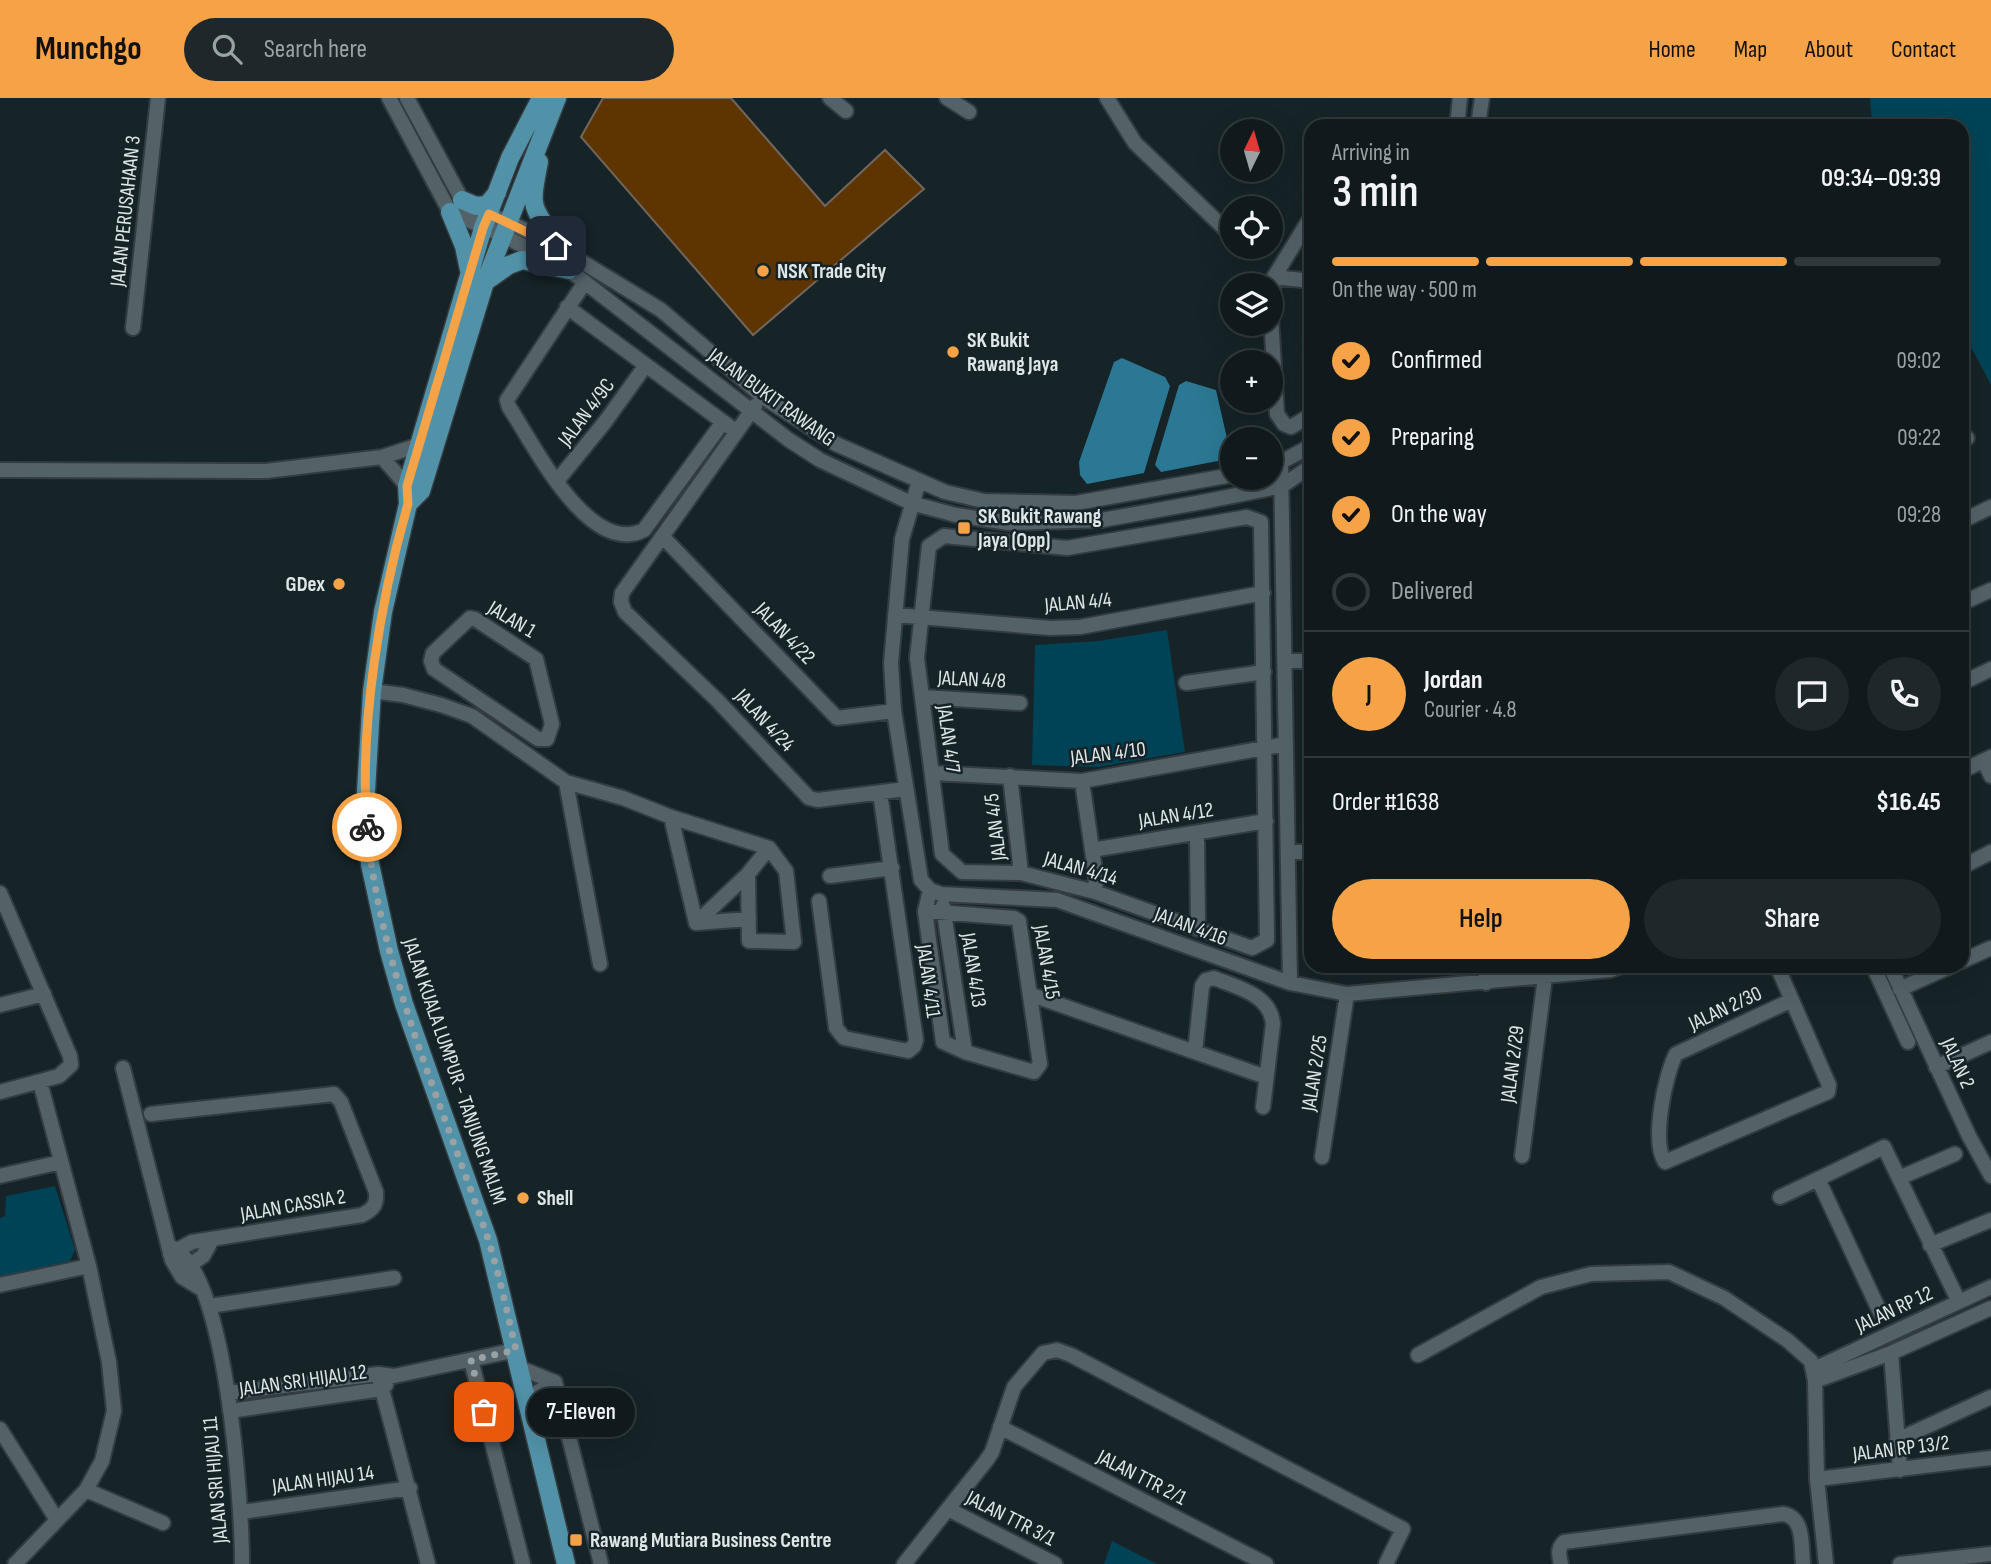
<!DOCTYPE html>
<html lang="en">
<head>
<meta charset="utf-8">
<style>
	body { margin:0; font-family:"Sofia Sans Condensed",sans-serif; background:#1e272a; color:#f1f3f6; height:100vh; display:flex; flex-direction:column; font-size:26px; white-space:nowrap }
	* { box-sizing:border-box; margin:0 }
	p { font-size:23px; color:#9ca1a4 }
	.icon { flex:none; width:38px; height:38px; fill:none; stroke:currentColor; stroke-width:2; stroke-linecap:round; stroke-linejoin:round }
	.map { position:relative; flex:1; overflow:hidden }
	.drawer { position:absolute; left:1304px; top:21px; width:665px; height:854px; display:flex; flex-direction:column; background:#101a1d; border-radius:21px; box-shadow:0 7px 28px #0002,0 0 0 2px #30383b }
	.drawer>* { flex:none }
	.needle { width:46px; rotate:5deg }
	.buttons { position:absolute; left:1220px; top:21px; display:grid; gap:14px }
	.buttons a { display:grid; place-items:center; width:63px; height:63px; border-radius:50%; background:#101a1d; box-shadow:0 7px 28px #0002,0 0 0 2px #30383b; font-size:35px }
	.pin { position:absolute; display:grid; place-items:center; width:60px; height:60px; color:#fff; margin:-30px; border-radius:14px; box-shadow:0 4px 10px #0006 }
	.courier { position:absolute; display:grid; place-items:center; width:70px; height:70px; margin:-35px; border:5px solid #f6a247; border-radius:50%; background:#fff; color:#222; box-shadow:0 2px 9px #0007 }
	.bubble { position:absolute; height:49px; border-radius:24px; background:#101a1d; box-shadow:0 7px 28px #0002,0 0 0 2px #30383b; font-size:23px; font-weight:600; line-height:49px; text-align:center }
	.overview em { font-style:normal; font-weight:600 }
	.overview div { display:flex; flex-direction:column-reverse }
	.overview { display:flex; align-items:center; justify-content:space-between; height:119px; padding:0 28px }
	h1 { font-size:46px; font-weight:600; line-height:52px }
	.bar { display:grid; grid-template-columns:repeat(4,1fr); gap:10px 7px; align-content:center; height:84px; padding:0 28px }
	.bar i { height:9px; border-radius:5px; background:#30383b }
	.bar .selected { background:#f6a247 }
	.bar p { grid-column:span 4 }
	.line { display:flex; align-items:center; gap:18px; padding:0 28px; border-top:2px solid #30383b }
	.line div { flex:1 }
	.round { display:grid; place-items:center; flex:none; width:74px; height:74px; border-radius:37px; background:#1e272a }
	ol { padding:0 28px; list-style:none }
	li { display:flex; align-items:center; gap:21px; height:77px }
	li p { margin-inline-start:auto }
	li .icon { padding:7px; border-radius:50%; background:#f6a247; color:#111; stroke-width:4 }
	li:last-child { color:#9ca1a4 }
	li i { width:38px; height:38px; border:4px solid #30383b; border-radius:50% }
	.button { display:flex; gap:14px; margin-top:auto; padding:14px 28px }
	.button a { flex:1; height:80px; border-radius:42px; background:#f6a247; color:#111; font-size:28px; font-weight:600; line-height:80px; text-align:center }
	.button a+a { background:#1e272a; color:#f1f3f6 }
	header { display:flex; align-items:center; gap:42px; box-sizing:border-box; height:98px; padding:0 35px; background:#f6a247; color:#111 }
	header strong { font-size:33px }
	nav { display:flex; gap:38px; margin-inline-start:auto; font-size:24px }
	.search { width:490px; height:63px; background:#1e272a; display:flex; align-items:center; gap:18px; box-sizing:border-box; padding:0 24px; border-radius:38px; color:#9ca1a4; font-size:26px }
	.map>svg:first-child { display:block }
</style>
</head>
<body>
<header>
<strong>Munchgo</strong>
<div class="search"><svg class="icon" aria-label="search" viewBox="0 0 24 24"><circle cx="10" cy="10" r="6"/><path d="M15 15l6 6"/></svg>Search here</div>
<nav><a>Home</a><a>Map</a><a>About</a><a>Contact</a></nav>
</header>
<div class="map">
<svg width="1991" height="1466" viewBox="0 0 1991 1466">
	<rect width="100%" height="100%" fill="#162327"/>
	<path fill="#004357" d="M1870 0H1991V287L1962 232V28H1872Z
		M1167 532 1185 654 1098 669 1032 667 1035 547 1098 543Z
		M55 1088 75 1152 70 1163 0 1179V1120L5 1118 6 1098Z
		M1112 1443 1157 1466H1104Z"/>
	<path fill="#2a7893" d="M1122 260 1165 279 1170 288 1144 375 1087 386 1080 377 1079 364 1114 264Z
		M1186 283 1216 292 1231 358 1228 361 1161 374 1155 367 1179 287Z"/>
	<path fill="#5e3500" stroke="#70665d" stroke-width="2" d="M603 0H731L825 108 885 52 924 91 753 237 581 39Z"/>
	<g fill="none" stroke-linecap="round" stroke-linejoin="round">
		<g stroke="#333c40" stroke-width="18">
			<path id="minor" d="M389 0 450 114 502 137 569 172 789 342 820 362 911 405 956 417 1009 425 1102 422 1202 404 1282 388 1311 368
				M407 0 462 102 476 112 507 123 556 148 661 212 763 299 836 346 945 394 984 403 1076 405 1232 377
				M830 0 846 13
				M947 0 969 14
				M1107 0 1135 45 1225 131
				M1457 28 1460 0
				M1478 28 1482 0
				M1311 119 1274 179 1271 220 1277 316 1284 326 1291 329 1311 317
				M1274 179 1311 183
				M585 184 507 302 509 309C533 345 589 460 644 432L723 324
				M567 209 730 329
				M133 230 158 0
				M755 308 622 495 621 504 625 514 717 602 809 700 818 702 906 691
				M1962 342 1967 340
				M382 359 407 388
				M1281 367 1290 885
				M1270 370 1311 348
				M0 372 266 373 382 359 416 348 422 342
				M557 383 605 324 646 267
				M919 383 902 441 891 565 894 613 921 782 930 792 941 796 1057 802 1290 885 1347 896 1610 872 1622 868
				M1247 419 1261 424 1267 842 1252 850 1095 794 1021 775 962 774 942 756 917 560 929 448 944 438 1067 450Z
				M1962 423 1991 409
				M663 439 837 620 894 613
				M1962 505 1991 492
				M1311 506V523
				M895 517 1050 530 1080 529 1263 495
				M470 520 475 521 536 561 552 626 547 641H538L434 571 431 563 433 555Z
				M1285 563H1311
				M1186 585 1264 574
				M1962 585 1991 571
				M1311 586V595
				M372 593 403 597 441 607 472 618 566 684 623 700 671 719 769 750 786 773 794 844 749 843 748 776 769 750
				M922 599 1020 605
				M1984 663 1991 678
				M1962 673 1991 659
				M932 675 1082 683 1286 646
				M1010 678 1021 775
				M1082 683 1096 779 1095 794
				M566 684 600 866
				M671 719 696 825 749 821
				M1197 735 1198 831
				M1092 752 1266 723
				M1288 754H1311
				M1962 769 1991 754
				M830 778 892 770
				M0 795 70 958 71 967 59 978 0 994
				M819 803 836 930 844 940 908 953 914 948 916 942 880 695
				M943 808 965 954
				M925 813 1014 820 1019 823 1040 966 1034 974 965 954 943 944 925 813 930 792
				M696 825 748 776
				M1962 863 1991 850
				M1486 868V885
				M1777 868 1829 987 1828 994 1665 1064C1651 1044 1665 977 1676 956L1792 902
				M1873 868 1908 944
				M1890 868 1969 1038 1991 1078
				M1900 891 1951 868
				M1032 897 1266 979
				M0 907 44 896
				M1195 954 1202 888 1206 882 1214 880C1238 890 1270 896 1273 926L1263 1009
				M1936 969 1991 944
				M123 970 172 1162 182 1179 200 1190
				M151 1016 334 996 341 1004 376 1094C377 1106 374 1111 362 1117L192 1144 170 1156
				M1522 1058 1545 879
				M1322 1059 1347 896
				M0 1078 61 1064
				M1899 1080 1955 1056
				M1780 1099 1818 1081
				M1930 1147 1991 1122
				M171 1149C227 1170 242 1408 242 1466
				M184 1171 203 1158 212 1142
				M0 1187 89 1168
				M210 1208 394 1180
				M1880 1214 1818 1081 1884 1049 1959 1204
				M1891 1255 1900 1372
				M1418 1257 1541 1189 1591 1176 1669 1174 1724 1200 1787 1242 1811 1263 1815 1283 1817 1381 1826 1466
				M471 1262 523 1466
				M520 1270 555 1284
				M1814 1271 1991 1189
				M378 1276 428 1466
				M1815 1283 1891 1255 1991 1210
				M555 1284 601 1466
				M228 1295 378 1276 394 1278 516 1252
				M529 1305 539 1293 555 1284
				M230 1313 382 1291 386 1287
				M1000 1329 1266 1466
				M0 1331 57 1422
				M1897 1342 1991 1299
				M1817 1381 1991 1360
				M86 1392 163 1425
				M948 1411 1055 1466
				M242 1414 410 1390
				M15 1466 86 1392 102 1363 114 1313 109 1264 89 1168 40 984
				M904 1466 986 1363 992 1354 1014 1289 1043 1255 1057 1252 1071 1257 1403 1431 1386 1466
				M1561 1466C1559 1457 1557 1451 1564 1444L1783 1416C1805 1419 1801 1449 1803 1466
				M1900 1466 1991 1456"/>
		</g>
		<g stroke="#333c40" stroke-width="21">
			<path id="major" d="M541 0 510 60 483 130 407 388 408 406 383 514 372 593 365 710 370 766 389 853 404 906 488 1142 566 1466
				M539 64C528 117 534 104 556 148
				M462 102 476 108 487 107 497 95
				M450 114 464 148 469 172
				M485 184 509 167 522 162 569 172
				M408 406 421 393 485 184 557 0"/>
		</g>
		<use href="#minor" stroke="#546268" stroke-width="14"/>
		<use href="#major" stroke="#5292a9" stroke-width="18"/>
	</g>
	<g fill="none" stroke-linecap="round" stroke-linejoin="round">
		<path stroke="#98a2a5" stroke-width="7" stroke-dasharray="0 12.6" d="M367 729C380 872 441 1003 487 1138 499 1175 507 1214 516 1252L471 1262 484 1314"/>
		<path stroke="#f6a247" stroke-width="9" d="M367 729C359 629 380 502 408 406L407 388 483 130 489 116 556 148"/>
	</g>
	<g fill="#f6a247" stroke="#162327" stroke-width="2.5">
		<circle cx="763" cy="173" r="7"/>
		<circle cx="953" cy="254" r="7"/>
		<rect x="957" y="423" width="14" height="14" rx="3.5"/>
		<circle cx="339" cy="486" r="7"/>
		<circle cx="523" cy="1100" r="7"/>
		<rect x="569" y="1435" width="14" height="14" rx="3.5"/>
	</g>
	<g text-anchor="middle" stroke-width="5" stroke-linejoin="round" paint-order="stroke">
		<g font-size="21" fill="#dee6e9" stroke="#162327">
			<text transform="translate(125 113) rotate(-84)" y="7">JALAN PERUSAHAAN 3</text>
			<text transform="translate(772 299) rotate(36)" y="7">JALAN BUKIT RAWANG</text>
			<text transform="translate(586 314) rotate(-53)" y="7">JALAN 4/9C</text>
			<text transform="translate(1078 504) rotate(-5)" y="7">JALAN 4/4</text>
			<text transform="translate(512 521) rotate(31)" y="7">JALAN 1</text>
			<text transform="translate(785 535) rotate(46)" y="7">JALAN 4/22</text>
			<text transform="translate(972 581) rotate(3)" y="7">JALAN 4/8</text>
			<text transform="translate(765 622) rotate(47)" y="7">JALAN 4/24</text>
			<text transform="translate(949 641) rotate(82)" y="7">JALAN 4/7</text>
			<text transform="translate(1108 655) rotate(-7)" y="7">JALAN 4/10</text>
			<text transform="translate(1176 717) rotate(-9)" y="7">JALAN 4/12</text>
			<text transform="translate(995 729) rotate(-97)" y="7">JALAN 4/5</text>
			<text transform="translate(1081 770) rotate(16)" y="7">JALAN 4/14</text>
			<text transform="translate(1191 828) rotate(20)" y="7">JALAN 4/16</text>
			<text transform="translate(1047 864) rotate(80)" y="7">JALAN 4/15</text>
			<text transform="translate(974 872) rotate(81)" y="7">JALAN 4/13</text>
			<text transform="translate(929 883) rotate(82)" y="7">JALAN 4/11</text>
			<text transform="translate(1725 910) rotate(-25)" y="7">JALAN 2/30</text>
			<text transform="translate(1958 965) rotate(65)" y="7">JALAN 2</text>
			<text transform="translate(1512 966) rotate(-83)" y="7">JALAN 2/29</text>
			<text transform="translate(455 973) rotate(71)" y="7">JALAN KUALA LUMPUR - TANJUNG MALIM</text>
			<text transform="translate(1314 975) rotate(-81)" y="7">JALAN 2/25</text>
			<text transform="translate(293 1107) rotate(-10)" y="7">JALAN CASSIA 2</text>
			<text transform="translate(1894 1211) rotate(-25)" y="7">JALAN RP 12</text>
			<text transform="translate(303 1282) rotate(-8)" y="7">JALAN SRI HIJAU 12</text>
			<text transform="translate(1901 1350) rotate(-7)" y="7">JALAN RP 13/2</text>
			<text transform="translate(1142 1379) rotate(27)" y="7">JALAN TTR 2/1</text>
			<text transform="translate(323 1381) rotate(-8)" y="7">JALAN HIJAU 14</text>
			<text transform="translate(215 1382) rotate(-95)" y="7">JALAN SRI HIJAU 11</text>
			<text transform="translate(1011 1420) rotate(27)" y="7">JALAN TTR 3/1</text>
		</g>
		<g font-size="21" font-weight="bold" fill="#dee6e9" stroke="#162327" text-anchor="start">
			<text x="777" y="180">NSK Trade City</text>
			<text x="967" y="249">SK Bukit<tspan x="967" dy="24">Rawang Jaya</tspan></text>
			<text x="978" y="425">SK Bukit Rawang<tspan x="978" dy="24">Jaya (Opp)</tspan></text>
			<text x="325" y="493" text-anchor="end">GDex</text>
			<text x="537" y="1107">Shell</text>
			<text x="590" y="1449">Rawang Mutiara Business Centre</text>
		</g>
	</g>
</svg>
<div class="buttons">
<a><svg class="needle" viewBox="-14 -14 28 28"><path d="M0-13l5 13h-10z" fill="#e53935"/><path d="M0 13l5-13h-10z" fill="#9ca1a4"/></svg></a>
<a><svg class="icon" aria-label="locate" viewBox="0 0 24 24"><circle cx="12" cy="12" r="6"/><path d="M12 2v4M12 18v4M2 12h4M18 12h4"/></svg></a>
<a><svg class="icon" aria-label="layers" viewBox="0 0 24 24"><path d="M12 4l9 5-9 5-9-5zM3 14l9 5 9-5"/></svg></a>
<a>+</a>
<a>−</a>
</div>
<div class="pin" style="left:484px;top:1314px;background:#ea580c"><svg class="icon" aria-label="bag" viewBox="0 0 24 24"><path d="M5 8h14l-1 12H6zM9 8a3 3 0 0 1 6 0"/></svg></div>
<div class="pin" style="left:556px;top:148px;background:#1f2937"><svg class="icon" aria-label="home" viewBox="0 0 24 24"><path d="M3 11l9-7 9 7M6 9v11h12V9"/></svg></div>
<div class="courier" style="left:367px;top:729px"><svg class="icon" aria-label="bike" viewBox="0 0 24 24"><circle cx="6" cy="16" r="4"/><circle cx="18" cy="16" r="4"/><path d="M6 16l4-8h5l3 8M10 8l3 8H6M13 5h3"/></svg></div>
<div class="bubble" style="left:527px;top:1290px;width:108px">7-Eleven</div>
<section class="drawer">
<div class="overview"><div><h1>3 min</h1><p>Arriving in</p></div><em>09:34–09:39</em></div>
<div class="bar"><i class="selected"></i><i class="selected"></i><i class="selected"></i><i></i><p>On the way · 500 m</p></div>
<ol>
<li><svg class="icon" aria-label="check" viewBox="0 0 24 24"><path d="M5 12l5 5 9-10"/></svg>Confirmed<p>09:02</p></li>
<li><svg class="icon" aria-label="check" viewBox="0 0 24 24"><path d="M5 12l5 5 9-10"/></svg>Preparing<p>09:22</p></li>
<li><svg class="icon" aria-label="check" viewBox="0 0 24 24"><path d="M5 12l5 5 9-10"/></svg>On the way<p>09:28</p></li>
<li><i></i>Delivered</li>
</ol>
<div class="line" style="height:126px"><b class="round" style="background:#f6a247;color:#111">J</b><div><b>Jordan</b><p>Courier · 4.8</p></div><a class="round"><svg class="icon" aria-label="chat" viewBox="0 0 24 24"><path d="M4 5h16v11H9l-5 4z"/></svg></a><a class="round"><svg class="icon" aria-label="phone" viewBox="0 0 24 24"><path d="M5 4h4l2 5-3 2q2 4 5 5l2-3 5 2v4C11 20 4 13 5 4z"/></svg></a></div>
<div class="line" style="height:91px"><div>Order #1638</div><b>$16.45</b></div>
<div class="button"><a>Help</a><a>Share</a></div>
</section>
</div>
</body>
</html>
